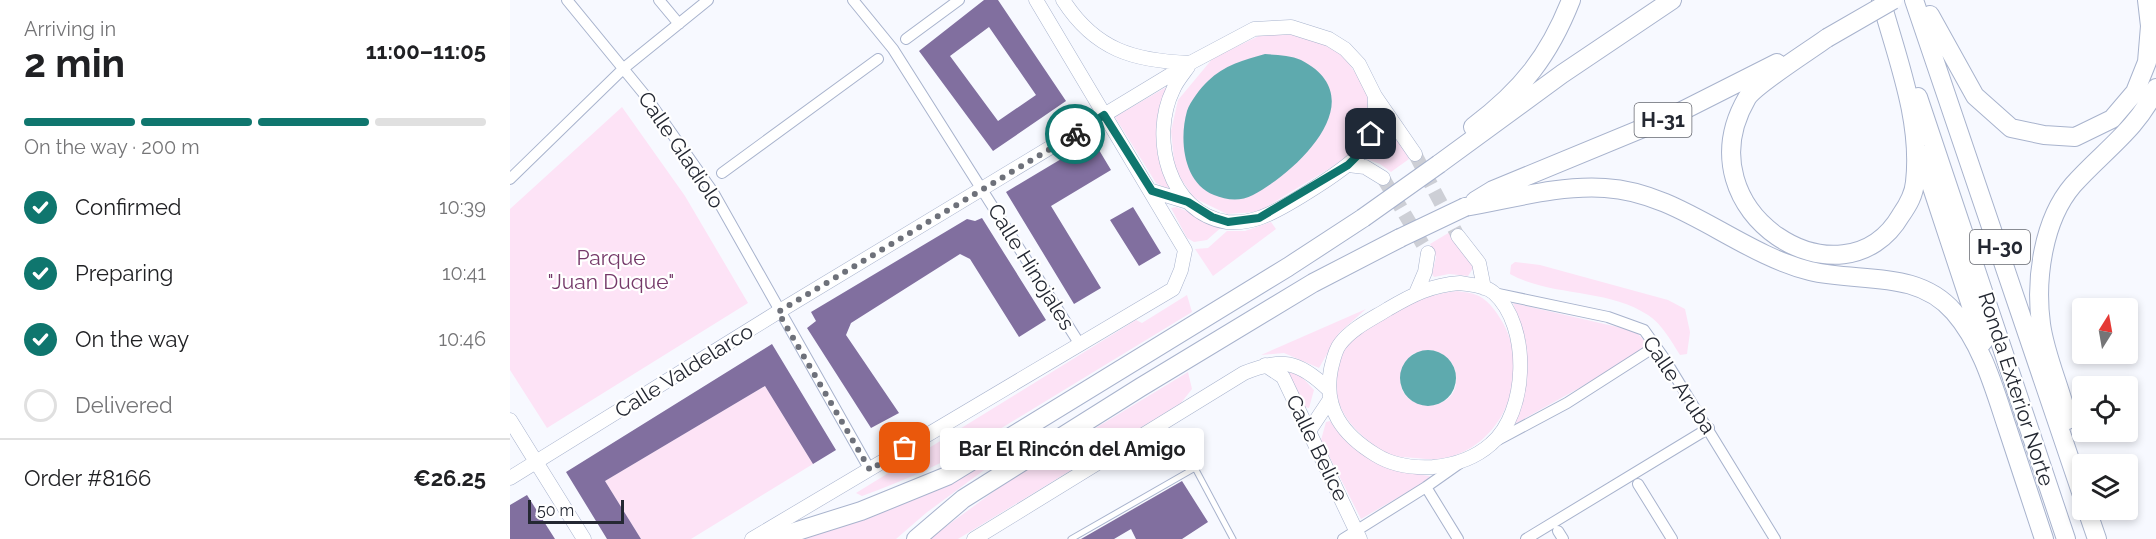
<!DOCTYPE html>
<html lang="en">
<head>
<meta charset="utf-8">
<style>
	body { margin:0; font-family:Raleway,sans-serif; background:#f2f2f2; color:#202124; height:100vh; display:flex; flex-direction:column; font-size:22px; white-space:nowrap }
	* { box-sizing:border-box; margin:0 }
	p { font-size:20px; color:#757577 }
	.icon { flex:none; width:33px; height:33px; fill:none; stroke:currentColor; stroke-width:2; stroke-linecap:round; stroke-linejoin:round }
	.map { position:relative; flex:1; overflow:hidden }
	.sheet { display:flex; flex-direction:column; background:#fff; width:510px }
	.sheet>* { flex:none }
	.needle { width:39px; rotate:11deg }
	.buttons { position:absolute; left:1562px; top:298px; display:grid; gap:12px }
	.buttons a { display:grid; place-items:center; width:66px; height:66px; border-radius:6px; background:#fff; box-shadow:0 3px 9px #0003; font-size:30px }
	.scale { position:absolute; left:18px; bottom:15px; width:96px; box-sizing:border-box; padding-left:6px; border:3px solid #242832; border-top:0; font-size:16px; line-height:21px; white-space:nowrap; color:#242832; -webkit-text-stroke:4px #fff; paint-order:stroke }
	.pin { position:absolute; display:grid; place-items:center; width:51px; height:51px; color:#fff; margin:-26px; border-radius:12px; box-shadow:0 3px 9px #0006 }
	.courier { position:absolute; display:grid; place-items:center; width:60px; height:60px; margin:-30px; border:4px solid #0f766e; border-radius:50%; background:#fff; color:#222; box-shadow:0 2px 8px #0007 }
	.bubble { position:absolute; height:42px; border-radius:6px; background:#fff; box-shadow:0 3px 9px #0003; font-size:20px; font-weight:700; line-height:42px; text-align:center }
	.headline em { font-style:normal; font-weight:700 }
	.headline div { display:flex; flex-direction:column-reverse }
	.headline { display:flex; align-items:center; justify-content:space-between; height:102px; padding:0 24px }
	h1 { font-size:39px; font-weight:700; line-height:45px }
	.bar { display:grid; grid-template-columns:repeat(4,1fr); gap:9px 6px; align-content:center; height:72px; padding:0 24px }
	.bar i { height:8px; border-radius:4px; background:#e0e0e0 }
	.bar .current { background:#0f766e }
	.bar p { grid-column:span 4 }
	.line { display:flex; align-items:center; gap:15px; padding:0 24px; border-top:2px solid #e0e0e0 }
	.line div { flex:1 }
	ol { padding:0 24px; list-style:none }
	li { display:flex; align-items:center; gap:18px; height:66px }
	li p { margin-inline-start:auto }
	li .icon { padding:6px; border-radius:50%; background:#0f766e; color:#fff; stroke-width:4 }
	li:last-child { color:#757577 }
	li i { width:33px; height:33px; border:3px solid #e0e0e0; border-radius:50% }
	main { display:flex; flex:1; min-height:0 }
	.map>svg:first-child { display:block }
</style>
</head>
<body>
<main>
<section class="sheet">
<div class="headline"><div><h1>2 min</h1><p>Arriving in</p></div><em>11:00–11:05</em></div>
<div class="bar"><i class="current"></i><i class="current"></i><i class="current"></i><i></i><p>On the way · 200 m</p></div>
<ol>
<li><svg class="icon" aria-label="check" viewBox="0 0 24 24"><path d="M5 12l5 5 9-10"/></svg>Confirmed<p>10:39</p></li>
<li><svg class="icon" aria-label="check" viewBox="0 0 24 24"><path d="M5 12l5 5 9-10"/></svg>Preparing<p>10:41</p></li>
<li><svg class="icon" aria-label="check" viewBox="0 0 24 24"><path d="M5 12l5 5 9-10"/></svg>On the way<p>10:46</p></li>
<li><i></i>Delivered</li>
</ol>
<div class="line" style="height:78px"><div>Order #8166</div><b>€26.25</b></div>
</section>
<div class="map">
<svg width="1646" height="539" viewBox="0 0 1646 539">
	<rect width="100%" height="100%" fill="#f7f9ff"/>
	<path fill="#fde3f6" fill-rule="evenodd" d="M753 34 796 35 832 54 857 89 859 121 849 145 830 162 748 212 717 214 684 198 665 170 661 131 668 100 703 58Z
		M658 86C640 120 643 157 661 191L646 183 605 117Z
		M112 107 175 196 238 303 37 428 0 370V209Z
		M873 113 899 159 881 172 870 164 854 158 864 145Z
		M666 207 714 225 697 240 684 242 677 238 661 208Z
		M761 222 766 229 703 276 685 249 698 248 717 231H735Z
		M940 232 964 267 958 276 939 274 924 277 922 274 926 257 920 244Z
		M1005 262 1030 265 1158 300 1175 309 1180 332 1177 354 1170 355C1161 341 1152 324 1138 315 1098 288 1042 297 1000 274L1001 265Z
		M947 291C954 292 963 293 969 296 979 301 988 314 993 323 1027 385 980 470 906 458 894 457 880 457 871 450 842 430 819 406 828 368 830 362 831 353 835 347 845 335 859 328 872 320 896 305 918 294 947 291ZM921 350C934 354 944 360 946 375 952 424 859 410 902 354Z
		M677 295 682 312 462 446C426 467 390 482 352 496L346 493 626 320 632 323Z
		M1003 303 1125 331 1139 345 1071 387 1003 425C1024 374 1019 354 1003 303Z
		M856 309 829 333 809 368 774 353 751 355Z
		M777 371 791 376 804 390 799 408 794 407Z
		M678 372 682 389 671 403 448 539H419L498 481Z
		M255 386 303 464 181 539H131L95 481Z
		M820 421C850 461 872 469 920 476L918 480 851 519 811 440 816 422Z
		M483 459 485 462 416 513 386 539H278C351 520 418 496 483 459Z"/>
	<path fill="#5eaaae" d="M755 54C766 55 781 55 791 60 865 98 788 171 743 195 730 202 716 200 704 195 673 183 669 139 677 111 680 102 691 87 698 81 714 65 734 60 755 54Z
		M890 378a28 28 0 1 1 56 0a28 28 0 1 1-56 0Z"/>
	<path fill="#816f9f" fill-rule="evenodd" d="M474 0H488L556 101 483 151 409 51ZM479 27 526 95 488 121 440 56Z
		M583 140 601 170 541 206 591 288 564 304 496 192Z
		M623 207 651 253 629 266 600 220Z
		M472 218 536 320 509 337 460 259 450 254 341 323 336 335 389 413 361 428 297 328 306 321 301 312 457 219 465 221Z
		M262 344 326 450 303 464 255 386 95 481 131 539H97L56 472Z
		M672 481 698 522 672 539H626L621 529 604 539H571Z
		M17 495 45 539H0V505Z"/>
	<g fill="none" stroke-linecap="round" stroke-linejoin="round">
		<path stroke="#cdcfd6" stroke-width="14" stroke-dasharray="14 7" stroke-linecap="butt" d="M905 154 948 236
			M873 178 918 253"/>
		<g stroke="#a8b3cd" stroke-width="7">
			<path id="lane" d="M561 539 685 468 723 539"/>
		</g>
		<g stroke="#a8b3cd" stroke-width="12">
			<path id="street" d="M57 0 134 94 203 192 360 470
				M149 0 169 24
				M343 0 383 49 569 343
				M396 39 449 0
				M212 173 368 59
				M0 179 114 68 198 0
				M984 293 1098 317 1134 330 1154 358 1265 539
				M984 442 1057 403 1146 346
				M1128 484 1162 539
				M916 487 948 539
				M1048 531 1053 539
				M833 539 916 487 950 463
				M1016 539 1199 428"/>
		</g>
		<g stroke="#a8b3cd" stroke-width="15">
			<path id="secondary" d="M553 0C585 50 624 61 680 63
				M678 67C673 74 666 82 663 90 640 137 658 213 717 222 727 223 740 221 749 218 770 211 844 166 854 148 864 131 865 115 865 96
				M838 165 855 167 873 178
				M642 191 678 202
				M948 236 969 263 974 288
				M950 283C961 285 975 285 984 293 1021 326 1018 413 981 444 964 459 945 465 923 467 904 468 882 465 866 455 833 435 813 409 821 369 823 361 825 350 830 344 842 328 862 319 878 309 902 295 921 285 950 283Z
				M906 293 915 272 918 253
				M755 365 773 377 850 539
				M0 420 74 539
				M799 431 819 401
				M0 478 268 312 680 63 744 29 781 27 819 39 835 49 849 64 865 96 905 154
				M242 539 663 289 671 270 675 250 526 0
				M464 539 734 373C772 358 788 360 818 389"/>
		</g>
		<g stroke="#a8b3cd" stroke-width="20">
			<path id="highway" d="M1404 0 1572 495
				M1420 15 1465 96 1501 128 1534 135 1565 137 1602 119 1625 92 1637 62 1640 26 1637 0
				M1317 38C1302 49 1245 85 1237 98 1170 213 1334 313 1391 215 1398 205 1404 195 1405 182 1412 121 1387 58 1371 0
				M1408 97 1556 539
				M963 127C1012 90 1039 56 1061 0
				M1411 154 1473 342
				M929 164 1052 74 1162 0
				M965 201 983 190 1160 117 1267 63
				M955 207C1002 199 1047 185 1095 188 1169 192 1228 253 1300 271 1349 283 1407 269 1444 312 1472 344 1484 388 1497 427 1509 464 1522 502 1534 539
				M1558 420C1551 389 1535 355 1531 324 1525 279 1533 220 1563 185 1591 153 1629 128 1646 88
				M1577 510 1587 539
				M262 539 351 511 437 476 778 267 853 218
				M406 539 453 499 631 387 803 283 890 238"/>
		</g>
		<use href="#lane" stroke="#fff" stroke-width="5"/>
		<use href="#street" stroke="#fff" stroke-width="10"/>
		<use href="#secondary" stroke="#fff" stroke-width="14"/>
		<use href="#highway" stroke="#fff" stroke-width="18"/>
		<g stroke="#a8b3cd" stroke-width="20" stroke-linecap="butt">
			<path id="highway-bridge" d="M1317 38 1383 0
				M853 218 929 164
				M890 238 955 207"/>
		</g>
		<use href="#highway-bridge" stroke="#fff" stroke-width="18"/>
	</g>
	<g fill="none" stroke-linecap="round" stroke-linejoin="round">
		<path stroke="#6e717a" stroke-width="6" stroke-dasharray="0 10.8" d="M395 448 360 470 268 312 565 134"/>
		<path stroke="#0f766e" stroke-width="8" d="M565 134 594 115 642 191 678 202 702 217 718 222 749 218 838 165 853 150 861 134"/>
	</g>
	<g text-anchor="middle" stroke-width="4.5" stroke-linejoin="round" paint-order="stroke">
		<g fill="#fff" stroke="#666870" stroke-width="1.5">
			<rect x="1124.5" y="103" width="57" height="34" rx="4.5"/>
			<rect x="1460" y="230" width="60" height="34" rx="4.5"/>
		</g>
		<g font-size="20" font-weight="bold" fill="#242832">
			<text x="1153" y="127">H-31</text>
			<text x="1490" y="254">H-30</text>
		</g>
		<g font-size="21" fill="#242832" stroke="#fff">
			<text transform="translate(171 150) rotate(56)" y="7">Calle Gladiolo</text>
			<text transform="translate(521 267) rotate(58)" y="7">Calle Hinojales</text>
			<text transform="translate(174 371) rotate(-32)" y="7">Calle Valdelarco</text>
			<text transform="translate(1169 385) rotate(56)" y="7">Calle Aruba</text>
			<text transform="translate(1506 389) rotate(72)" y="7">Ronda Exterior Norte</text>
			<text transform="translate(807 448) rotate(64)" y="7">Calle Belice</text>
		</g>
		<g font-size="21" fill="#753969" stroke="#fff">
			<text x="101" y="265">Parque<tspan x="101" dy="24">"Juan Duque"</tspan></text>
		</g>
	</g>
</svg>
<div class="buttons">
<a><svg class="needle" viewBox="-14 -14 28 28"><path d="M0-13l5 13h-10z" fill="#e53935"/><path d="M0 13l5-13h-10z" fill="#757577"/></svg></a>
<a><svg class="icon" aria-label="locate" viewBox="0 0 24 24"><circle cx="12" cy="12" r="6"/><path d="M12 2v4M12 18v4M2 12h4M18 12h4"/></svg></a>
<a><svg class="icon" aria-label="layers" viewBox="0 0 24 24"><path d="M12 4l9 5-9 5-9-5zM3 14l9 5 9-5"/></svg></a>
</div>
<div class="scale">50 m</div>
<div class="pin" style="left:395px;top:448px;background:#ea580c"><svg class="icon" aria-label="bag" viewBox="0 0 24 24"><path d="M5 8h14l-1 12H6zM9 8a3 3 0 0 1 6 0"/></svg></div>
<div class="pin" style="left:861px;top:134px;background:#1f2937"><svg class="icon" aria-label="home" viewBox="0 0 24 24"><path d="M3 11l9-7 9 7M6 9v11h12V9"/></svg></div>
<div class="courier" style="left:565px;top:134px"><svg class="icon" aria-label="bike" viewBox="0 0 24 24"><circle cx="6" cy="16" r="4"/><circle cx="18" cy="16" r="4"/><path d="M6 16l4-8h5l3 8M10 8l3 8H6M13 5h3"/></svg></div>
<div class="bubble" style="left:430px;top:428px;width:264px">Bar El Rincón del Amigo</div>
</div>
</main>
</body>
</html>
